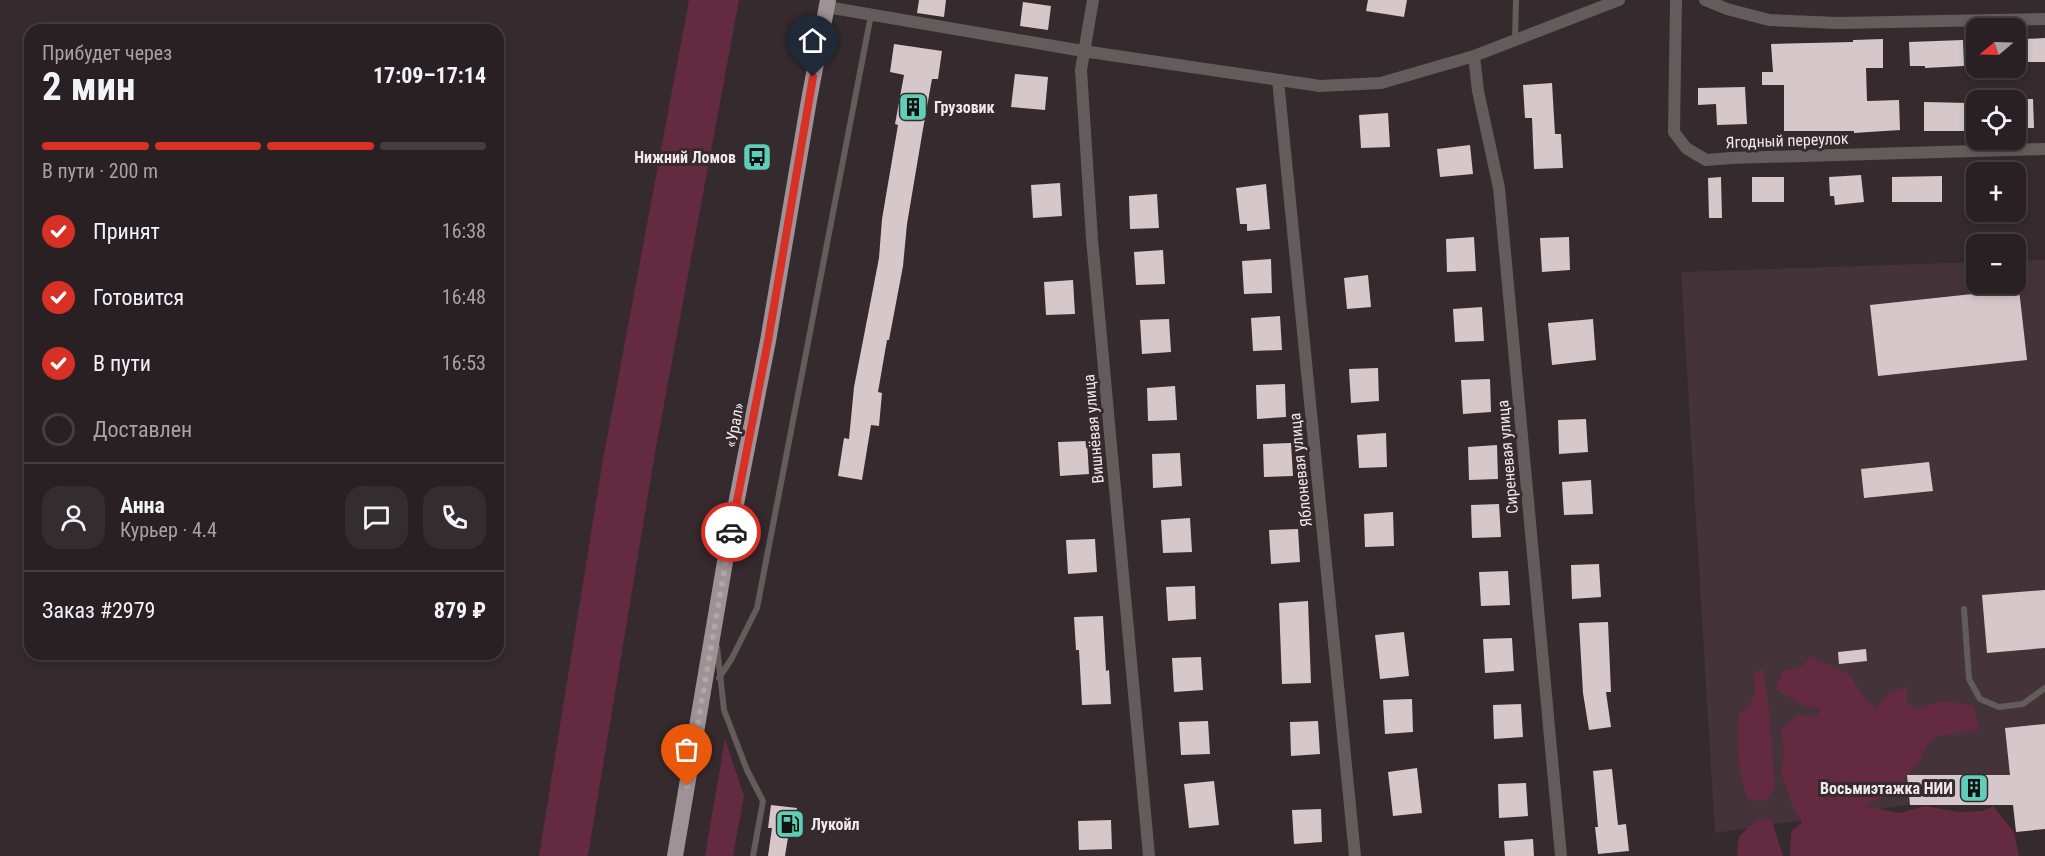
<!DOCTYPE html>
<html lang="ru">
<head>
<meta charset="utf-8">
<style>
	body { margin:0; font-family:"Roboto Condensed",sans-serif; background:#342d2f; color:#f1f3f6; height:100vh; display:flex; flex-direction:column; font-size:22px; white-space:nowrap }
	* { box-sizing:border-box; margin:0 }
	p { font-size:20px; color:#a5a3a5 }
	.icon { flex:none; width:33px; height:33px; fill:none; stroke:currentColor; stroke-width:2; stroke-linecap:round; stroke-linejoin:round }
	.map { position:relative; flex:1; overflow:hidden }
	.details { position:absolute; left:24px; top:24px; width:480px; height:636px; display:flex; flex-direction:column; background:#282022; border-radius:18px; box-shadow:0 3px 9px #0003,0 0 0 2px #443e40 }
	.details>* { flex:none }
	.needle { width:39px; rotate:251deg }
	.tools { position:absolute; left:1966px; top:18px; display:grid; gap:12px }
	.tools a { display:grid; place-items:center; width:60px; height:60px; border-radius:12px; background:#282022; box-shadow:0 3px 9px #0003,0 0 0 2px #443e40; font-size:30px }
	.pin { position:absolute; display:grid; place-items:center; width:51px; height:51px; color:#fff; margin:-62px -26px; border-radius:50% 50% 50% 0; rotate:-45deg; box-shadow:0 0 6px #0007 }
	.pin .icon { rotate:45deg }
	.courier { position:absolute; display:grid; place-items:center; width:60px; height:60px; margin:-30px; border:4px solid #d93025; border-radius:50%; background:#fff; color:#222; box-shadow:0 2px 8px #0007 }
	.overview em { font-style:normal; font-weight:700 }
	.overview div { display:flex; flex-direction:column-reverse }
	.overview { display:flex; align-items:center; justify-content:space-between; height:102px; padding:0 18px }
	h1 { font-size:39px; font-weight:700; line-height:45px }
	.bar { display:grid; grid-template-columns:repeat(4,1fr); gap:9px 6px; align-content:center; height:72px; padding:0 18px }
	.bar i { height:8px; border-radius:4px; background:#443e40 }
	.bar .current { background:#d93025 }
	.bar p { grid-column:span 4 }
	.line { display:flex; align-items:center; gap:15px; padding:0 18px; border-top:2px solid #443e40 }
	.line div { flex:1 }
	.round { display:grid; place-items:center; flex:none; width:63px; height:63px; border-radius:18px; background:#342d2f }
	ol { padding:0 18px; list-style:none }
	li { display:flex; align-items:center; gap:18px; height:66px }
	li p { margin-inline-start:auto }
	li .icon { padding:6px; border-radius:50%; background:#d93025; color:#fff; stroke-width:4 }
	li:last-child { color:#a5a3a5 }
	li i { width:33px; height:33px; border:3px solid #443e40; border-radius:50% }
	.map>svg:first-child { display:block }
</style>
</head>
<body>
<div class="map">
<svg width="2045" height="856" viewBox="0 0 2045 856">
	<rect width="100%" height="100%" fill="#352a2d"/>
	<path fill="#443339" d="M2045 260V785L1715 833 1681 272 1977 262V284H2016V261Z"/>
	<path fill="#642a40" d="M689 0H739L655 453 588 856H539L603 459Z
		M1810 656 1849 674 1862 695 1876 708 1889 693 1907 686V704L1919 709C1940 699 1951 701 1974 706L1979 730 1938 736 1927 746 1919 762 1904 779 1884 797 1863 806 1900 813 1925 806 1958 812 1983 811 1993 806 2014 832 2019 856H1790L1791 832 1802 822 1793 807 1781 772 1784 754 1781 729 1797 715 1816 717 1821 708 1805 706 1775 689 1783 671 1803 666Z
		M1763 668 1770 718 1775 788 1764 802 1748 799C1736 772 1738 743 1738 714 1756 704 1756 692 1754 674Z
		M725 739 744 796 733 856H705Z
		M1771 818 1783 856H1737L1739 836 1756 821Z"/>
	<path fill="#d6c7cb" d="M919 0H946L944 17 917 13Z
		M1368 0H1407L1404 17 1366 11Z
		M1023 2 1051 6 1048 30 1020 26Z
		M2045 38V62H2027L2026 39Z
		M1883 39V68H1866L1867 101 1899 100 1900 130 1854 133V131H1784V85H1762V72H1773L1771 44 1853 42V40Z
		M1963 40 1964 66 1925 68V66H1910L1909 42Z
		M894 44 942 51 938 79H932L923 129 907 224 903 266 889 340H887L878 392 882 393 879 426 871 425 862 480 838 476 844 438 849 439 854 387 879 258 882 219 898 125 895 124 904 75 890 72Z
		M1015 74 1048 77 1045 110 1011 107Z
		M1552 83 1555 134H1561L1563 168 1534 169 1532 118H1525L1523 85Z
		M1745 87 1747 124 1717 125 1716 104 1698 105V88Z
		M2016 99H2033L2034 128H2016Z
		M1924 102 1969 103V131H1924Z
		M1388 113 1390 147 1361 148 1359 115Z
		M1470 145 1473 174 1440 177 1437 149Z
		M1861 175 1864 202 1835 205 1834 196H1830L1829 177Z
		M1942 176V202H1892V177Z
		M1721 177 1722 218H1709L1708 178Z
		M1752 177H1784V202H1752Z
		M1060 183 1062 216 1033 218 1031 185Z
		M1266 184 1270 229 1247 231V224H1240L1236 188Z
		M1157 194 1159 228 1130 229 1129 196Z
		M1474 237 1476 271 1447 272 1446 239Z
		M1569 237 1570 270 1542 272 1540 238Z
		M1163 250 1165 284 1136 285 1134 252Z
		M1271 259 1272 293 1244 294 1242 261Z
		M1368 275 1371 307 1347 309 1344 278Z
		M1073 280 1075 314 1046 315 1044 282Z
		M2019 289 2027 360 1878 376 1870 305Z
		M1482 307 1484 341 1455 342 1453 309Z
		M1280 316 1282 350 1253 351 1251 318Z
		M1169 319 1171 352 1142 354 1140 320Z
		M1593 319 1596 360 1552 365 1548 323Z
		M1378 368 1379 401 1351 403 1349 369Z
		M1490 379 1491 412 1463 414 1461 380Z
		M1285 384 1286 417 1257 419 1256 385Z
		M1175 386 1177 420 1148 421 1147 388Z
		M1586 419 1588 452 1559 454 1558 420Z
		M1386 433 1387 467 1359 468 1357 435Z
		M1087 441 1089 474 1060 476 1058 442Z
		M1291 443 1293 476 1264 477 1263 444Z
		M1497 445 1498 479 1469 480 1468 447Z
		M1180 453 1182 486 1153 488 1152 454Z
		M1929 462 1933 491 1864 498 1861 469Z
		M1591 480 1593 514 1564 515 1562 482Z
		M1499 504 1501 537 1472 538 1471 505Z
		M1393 512 1394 546 1365 547 1364 514Z
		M1190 518 1192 552 1163 553 1161 520Z
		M1298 529 1300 562 1271 564 1269 530Z
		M1095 539 1097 572 1068 574 1066 540Z
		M1599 564 1601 597 1572 599 1571 565Z
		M1508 571 1510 605 1481 606 1479 572Z
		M1195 586 1196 619 1168 621 1166 587Z
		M2045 590V648L1987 653 1982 595Z
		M1308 601 1311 683 1282 684 1279 603Z
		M1103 616 1106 671 1109 670 1111 704 1082 705 1079 650H1076L1074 617Z
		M1608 622 1611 692H1606L1611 727 1589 730 1583 693 1579 623Z
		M1404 632 1409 676 1380 679 1375 635Z
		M1512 638 1514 671 1485 673 1483 639Z
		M1866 649 1867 661 1839 664 1838 652Z
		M1201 657 1203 690 1174 692 1172 658Z
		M1412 699 1413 732 1385 734 1383 700Z
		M1521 704 1523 737 1494 739 1493 705Z
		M1208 721 1210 754 1181 755 1179 722Z
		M1318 721 1320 754 1291 756 1290 722Z
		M2045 724V829L2016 832 2013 805H1910L1907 775H2010L2005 728Z
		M1417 768 1422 813 1393 816 1388 772Z
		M1612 769 1618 825 1626 824 1629 851 1598 854 1595 827H1598L1593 771Z
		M1214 781 1219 825 1189 828 1184 784Z
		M1526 783 1528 816 1499 818 1498 784Z
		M771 805 797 808 794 831H789L785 856H768L772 828H768Z
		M1321 809 1322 842 1294 844 1292 810Z
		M1111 820 1112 849 1079 850 1078 821Z
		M1533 839 1534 856H1505L1504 841Z"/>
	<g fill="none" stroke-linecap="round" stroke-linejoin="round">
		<path stroke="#625c5d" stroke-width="6" d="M1515 41 1516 0
			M1964 609 1969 679 1980 699 1999 707 2023 704 2045 688
			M717 647 724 710 747 770 763 801 753 856
			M719 678 732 658 757 608 871 15"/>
		<path stroke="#625c5d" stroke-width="12" d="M1093 0 1081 70 1092 239 1149 856
			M1676 0 1674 132 1686 148 1706 160 1731 158 2045 149
			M1705 0 1727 9 1769 20 1838 23 2045 19
			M827 7 1083 51 1320 86 1381 83 1474 56 1619 0
			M1474 56 1478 91 1499 188 1561 856
			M1278 80 1355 856"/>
		<path stroke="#9f9296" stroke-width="16" d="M675 856 727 550 768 341 809 100 828 0"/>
	</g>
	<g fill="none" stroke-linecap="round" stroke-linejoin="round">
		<path stroke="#afa6a8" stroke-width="6" stroke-dasharray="0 10.8" d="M687 786 731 532"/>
		<path stroke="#d93025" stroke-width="8" d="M731 532 768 341 813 77"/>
	</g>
	<defs>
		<g id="building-square" transform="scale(1.5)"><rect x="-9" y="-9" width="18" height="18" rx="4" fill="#5eceb8" stroke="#352a2d"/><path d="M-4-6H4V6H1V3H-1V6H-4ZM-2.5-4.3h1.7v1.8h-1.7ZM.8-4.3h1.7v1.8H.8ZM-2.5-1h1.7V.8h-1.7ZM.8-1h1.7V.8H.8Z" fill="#111"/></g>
		<g id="bus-square" transform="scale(1.5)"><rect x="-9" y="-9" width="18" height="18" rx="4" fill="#5eceb8" stroke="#352a2d"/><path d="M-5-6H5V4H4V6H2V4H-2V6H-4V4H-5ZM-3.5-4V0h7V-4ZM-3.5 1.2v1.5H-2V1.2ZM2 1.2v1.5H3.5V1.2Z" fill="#111"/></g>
		<g id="fuel-square" transform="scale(1.5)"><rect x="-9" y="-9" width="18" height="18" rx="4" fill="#5eceb8" stroke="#352a2d"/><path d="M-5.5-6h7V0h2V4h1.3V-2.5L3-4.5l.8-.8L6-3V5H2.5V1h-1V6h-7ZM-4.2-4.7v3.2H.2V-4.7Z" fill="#111"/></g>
	</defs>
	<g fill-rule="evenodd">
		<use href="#building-square" x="913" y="107"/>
		<use href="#bus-square" x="757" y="157"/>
		<use href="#building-square" x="1974" y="788"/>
		<use href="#fuel-square" x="790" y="824"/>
	</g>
	<g text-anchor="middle" stroke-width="6" stroke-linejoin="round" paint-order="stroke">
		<g font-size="16" font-weight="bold" fill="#f0e8eb" stroke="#352a2d" text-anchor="start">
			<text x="934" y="113">Грузовик</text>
			<text x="736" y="163" text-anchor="end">Нижний Ломов</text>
			<text x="1953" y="794" text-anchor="end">Восьмиэтажка НИИ</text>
			<text x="811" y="830">Лукойл</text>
		</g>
		<g font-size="16" fill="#f0e8eb" stroke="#352a2d">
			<text transform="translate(1787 140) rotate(-2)" y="6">Ягодный переулок</text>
			<text transform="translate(734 425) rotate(-79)" y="6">«Урал»</text>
			<text transform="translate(1093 429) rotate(-95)" y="6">Вишнёвая улица</text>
			<text transform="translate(1507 457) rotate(-95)" y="6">Сиреневая улица</text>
			<text transform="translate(1300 470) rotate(-96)" y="6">Яблоневая улица</text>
		</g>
	</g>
</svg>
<div class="tools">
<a><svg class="needle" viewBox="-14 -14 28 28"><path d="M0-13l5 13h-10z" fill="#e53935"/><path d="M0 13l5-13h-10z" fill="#a5a3a5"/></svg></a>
<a><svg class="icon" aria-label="locate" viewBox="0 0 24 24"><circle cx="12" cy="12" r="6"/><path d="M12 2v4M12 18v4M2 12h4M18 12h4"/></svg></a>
<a>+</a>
<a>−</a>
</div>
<div class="pin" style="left:687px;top:786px;background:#ea580c"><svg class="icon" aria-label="bag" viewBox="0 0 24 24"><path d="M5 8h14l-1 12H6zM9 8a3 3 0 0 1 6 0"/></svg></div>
<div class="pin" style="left:813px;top:77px;background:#1f2937"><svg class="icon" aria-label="home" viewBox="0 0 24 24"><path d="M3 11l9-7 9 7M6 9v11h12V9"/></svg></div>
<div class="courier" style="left:731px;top:532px"><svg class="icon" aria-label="car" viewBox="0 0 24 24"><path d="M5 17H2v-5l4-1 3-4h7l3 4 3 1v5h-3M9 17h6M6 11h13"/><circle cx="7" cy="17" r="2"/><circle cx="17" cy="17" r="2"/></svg></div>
<section class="details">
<div class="overview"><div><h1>2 мин</h1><p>Прибудет через</p></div><em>17:09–17:14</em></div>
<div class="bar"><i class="current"></i><i class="current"></i><i class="current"></i><i></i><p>В пути · 200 m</p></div>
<ol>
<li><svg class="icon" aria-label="check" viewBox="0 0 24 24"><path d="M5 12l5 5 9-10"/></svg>Принят<p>16:38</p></li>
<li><svg class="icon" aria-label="check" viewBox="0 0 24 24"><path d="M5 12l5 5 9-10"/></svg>Готовится<p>16:48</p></li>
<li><svg class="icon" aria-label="check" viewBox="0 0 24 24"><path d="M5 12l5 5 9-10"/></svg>В пути<p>16:53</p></li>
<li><i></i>Доставлен</li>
</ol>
<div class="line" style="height:108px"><a class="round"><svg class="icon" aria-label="person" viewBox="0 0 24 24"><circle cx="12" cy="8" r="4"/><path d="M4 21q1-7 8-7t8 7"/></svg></a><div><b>Анна</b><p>Курьер · 4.4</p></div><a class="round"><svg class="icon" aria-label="chat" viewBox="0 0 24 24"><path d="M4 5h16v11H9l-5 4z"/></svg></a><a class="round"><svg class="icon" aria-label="phone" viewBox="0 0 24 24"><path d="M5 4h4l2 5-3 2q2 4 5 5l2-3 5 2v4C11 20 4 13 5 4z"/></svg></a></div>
<div class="line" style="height:78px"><div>Заказ #2979</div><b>879 ₽</b></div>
</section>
</div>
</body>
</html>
